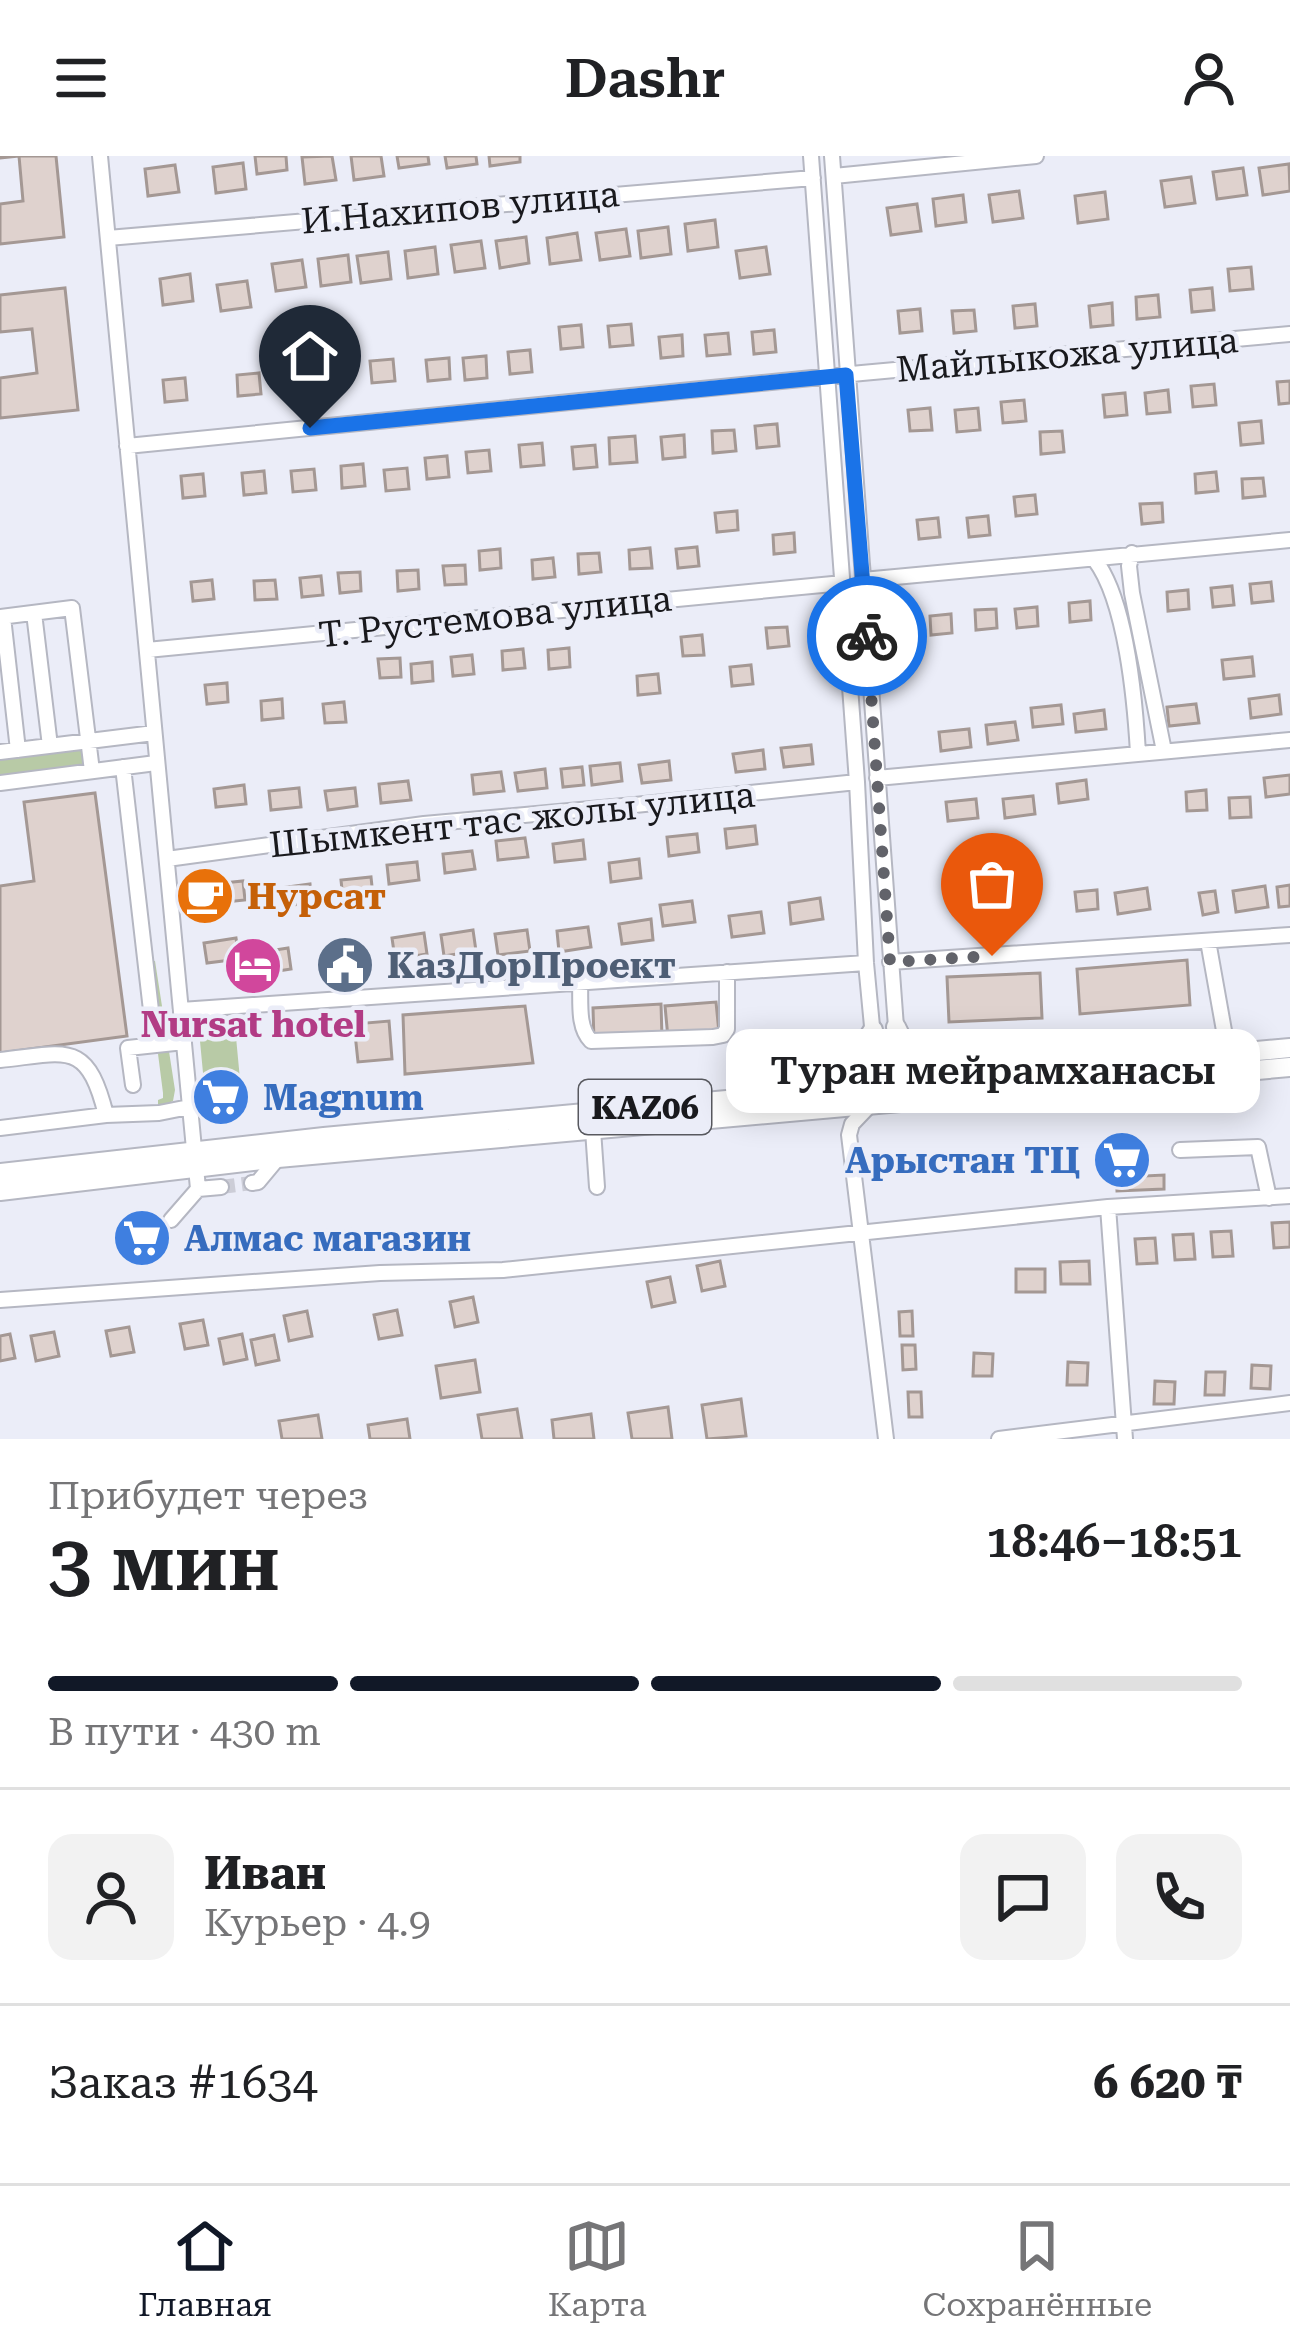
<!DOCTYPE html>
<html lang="ru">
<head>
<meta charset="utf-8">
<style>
	body { margin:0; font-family:"Roboto Serif",serif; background:#f2f2f2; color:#202124; height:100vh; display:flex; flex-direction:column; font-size:45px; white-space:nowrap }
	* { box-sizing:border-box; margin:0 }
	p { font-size:39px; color:#757577 }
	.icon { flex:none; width:66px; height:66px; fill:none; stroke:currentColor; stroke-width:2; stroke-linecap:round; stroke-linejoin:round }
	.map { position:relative; height:1283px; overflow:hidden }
	.side { display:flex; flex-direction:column; background:#fff; flex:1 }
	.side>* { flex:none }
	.pin { position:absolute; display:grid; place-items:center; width:102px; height:102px; color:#fff; margin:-123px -51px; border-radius:50% 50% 50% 0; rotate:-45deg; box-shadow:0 0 12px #0007 }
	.pin .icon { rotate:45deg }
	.courier { position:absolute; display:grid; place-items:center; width:120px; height:120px; margin:-60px; border:9px solid #1a73e8; border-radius:50%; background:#fff; color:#222; box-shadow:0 3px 15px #0007 }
	.bubble { position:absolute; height:84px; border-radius:24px; background:#fff; box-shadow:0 6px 30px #0003; font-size:39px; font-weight:600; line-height:84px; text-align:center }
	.head em { font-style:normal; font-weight:600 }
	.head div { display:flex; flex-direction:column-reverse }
	.head { display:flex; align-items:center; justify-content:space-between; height:204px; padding:0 48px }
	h1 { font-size:78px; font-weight:600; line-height:90px }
	.bar { display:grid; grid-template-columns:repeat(4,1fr); gap:18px 12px; align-content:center; height:144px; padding:0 48px }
	.bar i { height:15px; border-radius:9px; background:#e0e0e0 }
	.bar .current { background:#111827 }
	.bar p { grid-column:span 4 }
	.line { display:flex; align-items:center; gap:30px; padding:0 48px; border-top:3px solid #e0e0e0 }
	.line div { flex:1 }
	.round { display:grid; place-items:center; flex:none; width:126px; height:126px; border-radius:24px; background:#f2f2f2 }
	header { display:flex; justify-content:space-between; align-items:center; height:156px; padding:0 48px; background:#fff; font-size:54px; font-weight:600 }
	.dock { display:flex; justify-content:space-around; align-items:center; height:168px; border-top:3px solid #e0e0e0; background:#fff; font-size:33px; color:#757577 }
	.dock a { display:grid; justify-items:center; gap:6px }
	.dock .current { color:#111827 }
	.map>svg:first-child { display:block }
</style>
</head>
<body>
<header><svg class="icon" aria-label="menu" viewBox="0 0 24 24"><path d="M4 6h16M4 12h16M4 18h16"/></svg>Dashr<svg class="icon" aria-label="person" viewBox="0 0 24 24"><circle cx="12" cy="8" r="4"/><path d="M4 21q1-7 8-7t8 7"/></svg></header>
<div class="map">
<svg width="1290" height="1283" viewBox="0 0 1290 1283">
	<rect width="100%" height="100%" fill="#ebedf8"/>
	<path fill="#b8caa6" d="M83 593 87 616 0 627V603Z
		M146 804 155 805 175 934 173 945 158 952V944L163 942V937Z
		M234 860 241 934 205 938 198 864Z"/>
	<path fill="#dfd2ce" stroke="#a49894" stroke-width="3" d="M0 0H56L64 81 0 88V48L23 45 19 0 0 2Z
		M255 0H286L287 14 257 18Z
		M332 0 336 24 305 28 302 1Z
		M351 0H381L384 20 354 24Z
		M397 0H428L429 8 399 12Z
		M445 0H476L477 8 447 12Z
		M489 0H520V6L490 10Z
		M243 7 246 33 216 37 213 11Z
		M1289 8 1290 35 1263 39 1259 12Z
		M175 9 179 36 148 40 145 13Z
		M1243 12 1247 39 1217 43 1213 16Z
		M1191 21 1195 47 1165 51 1161 25Z
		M1019 35 1023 62 993 66 989 39Z
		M1105 36 1108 63 1078 67 1075 40Z
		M963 39 966 66 936 70 933 43Z
		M917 48 921 75 891 79 887 52Z
		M715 64 718 91 688 95 685 68Z
		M668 71 671 98 641 102 638 75Z
		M626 73 630 100 600 104 596 77Z
		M577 77 581 104 550 108 547 82Z
		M526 81 529 107 500 112 496 85Z
		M481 85 485 112 455 116 451 89Z
		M435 91 438 118 408 122 405 95Z
		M766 91 770 118 740 122 736 95Z
		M388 96 391 123 361 127 357 100Z
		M348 99 351 126 321 130 318 103Z
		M302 104 306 131 276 135 272 108Z
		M1251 111 1253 133 1230 135 1228 113Z
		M190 118 193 145 163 149 160 123Z
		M247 125 251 151 221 155 217 129Z
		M65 132 78 254 0 262V222L37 217 32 173 0 176V139Z
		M1212 132 1214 154 1192 156 1190 134Z
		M1158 139 1160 161 1137 163 1136 141Z
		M1112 147 1113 169 1091 171 1089 150Z
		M1035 148 1037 170 1015 172 1013 150Z
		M920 153 922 175 900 177 898 155Z
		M974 154 976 175 954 177 952 155Z
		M631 168 633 189 610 191 608 170Z
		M581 169 583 191 561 193 559 171Z
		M774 174 776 196 754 198 752 176Z
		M728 177 730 198 707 200 705 179Z
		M682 179 683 200 661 202 659 181Z
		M530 194 532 216 510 218 508 196Z
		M486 200 487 222 465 224 463 202Z
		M449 202 450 223 428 225 426 204Z
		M393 203 395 225 372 227 370 205Z
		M299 211 301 233 279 235 277 213Z
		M344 212 346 233 323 235 322 214Z
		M259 217 261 238 238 240 237 219Z
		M185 222 187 244 165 246 163 224Z
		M1290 225V247L1279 248 1277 226Z
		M1214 228 1216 249 1193 251 1191 230Z
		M1168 234 1170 256 1147 258 1145 237Z
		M1125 237 1127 259 1105 261 1103 239Z
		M1024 244 1026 265 1003 267 1001 246Z
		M930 252 932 274 910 275 908 254Z
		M978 252 980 274 957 276 955 254Z
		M1261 265 1263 287 1241 289 1239 267Z
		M777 268 779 290 757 292 755 270Z
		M734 274 736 295 713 297 712 275Z
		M1062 275 1064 296 1041 298 1040 276Z
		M684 279 685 301 663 303 661 281Z
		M635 280 637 306 610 308 609 282Z
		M542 287 544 309 521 311 519 289Z
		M595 289 597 311 574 313 572 291Z
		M489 294 491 315 468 317 466 296Z
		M447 300 449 321 427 323 425 302Z
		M363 308 365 330 342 332 341 310Z
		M407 312 409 333 386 335 384 314Z
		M314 313 316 334 293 336 291 315Z
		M264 315 266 337 244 339 242 317Z
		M1216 316 1218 335 1196 337 1195 318Z
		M203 318 205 340 183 342 181 320Z
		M1263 322 1265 340 1243 342 1242 323Z
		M1035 339 1037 358 1016 360 1014 341Z
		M1162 347 1163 366 1142 368 1140 348Z
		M737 355 738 374 717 376 715 357Z
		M988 360 990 379 969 381 967 362Z
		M938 362 940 381 919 383 917 364Z
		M794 377 795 396 774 398 773 379Z
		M697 391 699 410 678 412 676 393Z
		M650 392 652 412 630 413 629 394Z
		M500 393 501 412 480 414 479 395Z
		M599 397 601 416 579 418 578 398Z
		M553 402 555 421 533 423 532 404Z
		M465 409 466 428 445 429 443 410Z
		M418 414 419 433 398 435 397 415Z
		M360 416 361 435 340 437 338 417Z
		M321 420 323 439 302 441 300 422Z
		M212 424 214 443 193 445 191 426Z
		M275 424 277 443 255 444 254 425Z
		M1271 426 1273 445 1252 447 1250 428Z
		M1232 430 1234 449 1213 451 1211 432Z
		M1188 434 1189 453 1168 455 1167 436Z
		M1090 445 1091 464 1070 466 1069 447Z
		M1037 451 1038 470 1017 472 1015 453Z
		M996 453 997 472 976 474 975 454Z
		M951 458 952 477 931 479 930 460Z
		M787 471 789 490 768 492 766 472Z
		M702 479 704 499 683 500 681 481Z
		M569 492 570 511 549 513 548 494Z
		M523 493 525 512 503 514 502 495Z
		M472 499 474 518 453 520 451 501Z
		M1252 501 1254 520 1224 523 1222 504Z
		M400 502 401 521 380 522 378 503Z
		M432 506 433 525 412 527 411 508Z
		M751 509 753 528 732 530 730 511Z
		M658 518 660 537 638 539 637 520Z
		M227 527 228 546 207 548 205 529Z
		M1279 539 1281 558 1251 562 1249 543Z
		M282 543 283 562 262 564 261 545Z
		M344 546 346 566 325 567 323 548Z
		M1196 548 1199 567 1169 570 1167 551Z
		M1061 549 1063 568 1033 571 1031 552Z
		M1104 554 1106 573 1076 576 1074 558Z
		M1015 566 1018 584 988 588 986 569Z
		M969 573 971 591 941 595 939 576Z
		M811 589 813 608 784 611 781 592Z
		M763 594 765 613 736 616 733 598Z
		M669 605 671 624 642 627 639 609Z
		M620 607 622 625 592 629 590 610Z
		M582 611 584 629 563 631 561 613Z
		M545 613 547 632 518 635 515 617Z
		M501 616 504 635 474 638 472 619Z
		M1290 619V638L1266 641 1264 622Z
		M1086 624 1088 643 1059 647 1057 628Z
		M408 625 411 644 381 647 379 628Z
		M244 629 246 648 216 651 214 633Z
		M299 632 301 651 271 654 269 635Z
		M355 632 357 650 328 654 325 635Z
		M1206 634 1207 654 1187 655 1186 636Z
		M95 637 127 880 0 897V730L34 725 24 646Z
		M1033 640 1035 658 1005 662 1003 643Z
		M1250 641 1251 661 1230 662 1229 642Z
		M976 643 978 662 948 665 946 646Z
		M755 670 757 688 727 692 725 673Z
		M697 678 699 696 669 700 667 681Z
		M525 682 528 701 498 704 496 685Z
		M583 684 585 703 555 706 553 688Z
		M472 695 475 713 445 717 443 698Z
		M639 703 641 722 611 726 609 707Z
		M417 706 419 724 389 728 387 709Z
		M371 721 373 740 343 743 341 724Z
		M243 725 245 744 215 747 213 728Z
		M310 728 312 747 282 750 280 732Z
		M1290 729V750L1279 751 1277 731Z
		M1265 730 1268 751 1236 756 1233 735Z
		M1147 732 1150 753 1118 758 1115 737Z
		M1097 734 1098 753 1077 755 1075 736Z
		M1215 735 1218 756 1203 759 1199 737Z
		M1028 737 1029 756 1008 758 1006 738Z
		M820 742 823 763 791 768 789 747Z
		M692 745 695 766 663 770 660 749Z
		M761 756 764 777 732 781 729 760Z
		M651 763 653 784 622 788 619 768Z
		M588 771 591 791 559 796 557 775Z
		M473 774 476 795 444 800 441 779Z
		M527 774 530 795 498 799 495 778Z
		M424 777 427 798 395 803 392 782Z
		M236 782 239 803 207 807 204 787Z
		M355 789 358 810 327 815 324 794Z
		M288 792 291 813 259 818 256 797Z
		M1187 804 1190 849 1080 858 1077 813Z
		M1040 817 1042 862 949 866 947 821Z
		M716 846 719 877 668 882 665 850Z
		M661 848 662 881 594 885 593 852Z
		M525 850 533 907 405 918 403 859Z
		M389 865 392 903 358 906 354 868Z
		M1145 1009V1020L1164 1019V1033L1117 1035 1116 1011Z
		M1290 1066V1091L1274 1092 1272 1067Z
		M1231 1075 1233 1100 1213 1101 1211 1076Z
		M1193 1078 1195 1103 1175 1104 1173 1079Z
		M1155 1082 1157 1107 1137 1108 1135 1083Z
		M720 1105 725 1130 702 1135 697 1110Z
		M1089 1105 1090 1128H1061L1060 1106Z
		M1016 1113H1045V1136H1016Z
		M670 1121 675 1146 652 1151 647 1126Z
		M473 1141 478 1166 455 1171 450 1146Z
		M397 1154 402 1179 379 1183 374 1159Z
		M307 1155 312 1180 289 1185 284 1160Z
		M912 1155 913 1180H900L899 1156Z
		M203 1164 208 1189 185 1193 180 1168Z
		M129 1171 134 1196 111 1200 106 1175Z
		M54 1176 59 1200 36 1205 31 1180Z
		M10 1178 15 1202 0 1205V1180Z
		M242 1178 247 1203 224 1208 219 1183Z
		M274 1179 279 1204 256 1209 251 1184Z
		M902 1189H915L916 1213 903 1214Z
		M974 1197 993 1198 992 1220H973Z
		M475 1204 480 1236 441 1242 436 1210Z
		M1068 1206 1088 1207 1087 1229H1067Z
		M1252 1209 1271 1210 1270 1233 1251 1232Z
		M1206 1216H1225L1224 1239H1205Z
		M1155 1225 1175 1226 1174 1248H1154Z
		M908 1236H921L922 1261H909Z
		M741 1243 746 1280 707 1283 702 1249Z
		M668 1251 672 1283H632L628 1257Z
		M517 1253 522 1283H482L478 1259Z
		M591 1258 594 1283H554L552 1264Z
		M318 1259 322 1283H282L279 1265Z
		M407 1263 410 1283H370L368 1269Z"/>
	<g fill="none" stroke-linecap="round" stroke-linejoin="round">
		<path stroke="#cccdd7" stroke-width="14" stroke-dasharray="14 7" stroke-linecap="butt" d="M221 1031 252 1027"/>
		<g stroke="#b5b7c2" stroke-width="18">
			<path id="minor" d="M100 0 194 993
				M811 0 857 626 866 807 875 902 876 930 872 947 852 968 849 979 886 1283
				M832 0 896 871 897 936
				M834 20 1036 0
				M108 82 813 22
				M127 290 862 217 1290 178
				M1132 397 1129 410 1132 437 1163 590 1167 595
				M1095 404C1126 445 1135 545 1138 597
				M863 424 1290 384
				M34 457 50 590
				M0 461 72 452 92 615
				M3 461 18 594
				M147 494 843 427
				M0 596 154 577
				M123 611 155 889
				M877 622 1290 584
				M0 627 156 607
				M167 703 424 668 635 649 857 626
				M1208 785 1228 897
				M890 806 1290 779
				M580 826C581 845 577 871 591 885L713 881 723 879 727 873V816
				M181 854 866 807
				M0 904C67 897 87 883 106 959
				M133 929 128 892 184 886
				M0 972 106 959 159 957 189 951
				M593 974 597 1031
				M1180 994 1258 991 1269 1042
				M252 1027 258 1026 278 1002
				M198 1033 221 1031
				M1108 1051 1125 1283
				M171 1064 198 1033 196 1011
				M0 1144 380 1117 503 1114 1108 1051 1290 1040
				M999 1283 1290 1247"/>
		</g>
		<g stroke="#b5b7c2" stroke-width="22">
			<path id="major" d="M896 871C911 905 922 908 957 915
				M813 930 850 910 873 874
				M0 1017 324 981 1290 892
				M0 1035 278 1002 1290 911"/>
		</g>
		<use href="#minor" stroke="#fff" stroke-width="14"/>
		<use href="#major" stroke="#fff" stroke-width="18"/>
	</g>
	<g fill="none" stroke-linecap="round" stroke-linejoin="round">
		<path stroke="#62636a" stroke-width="12" stroke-dasharray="0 21.6" d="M867 480 890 806 992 800"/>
		<path stroke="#1a73e8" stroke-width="15" d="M310 272 846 219 867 480"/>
	</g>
	<defs>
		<g id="cafe-disc" transform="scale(3)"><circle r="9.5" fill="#e8710a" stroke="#ebedf8"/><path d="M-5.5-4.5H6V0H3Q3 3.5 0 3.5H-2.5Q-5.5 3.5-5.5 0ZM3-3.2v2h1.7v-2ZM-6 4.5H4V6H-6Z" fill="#fff"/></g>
		<g id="civic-disc" transform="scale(3)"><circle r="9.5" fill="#5c6f8a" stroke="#ebedf8"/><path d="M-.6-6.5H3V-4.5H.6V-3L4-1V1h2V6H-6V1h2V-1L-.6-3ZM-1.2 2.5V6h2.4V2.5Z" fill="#fff"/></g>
		<g id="hotel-disc" transform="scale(3)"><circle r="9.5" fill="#d1479c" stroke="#ebedf8"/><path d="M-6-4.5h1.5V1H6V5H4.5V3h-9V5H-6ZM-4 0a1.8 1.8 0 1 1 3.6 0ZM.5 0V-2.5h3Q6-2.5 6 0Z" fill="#fff"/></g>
		<g id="supermarket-disc" transform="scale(3)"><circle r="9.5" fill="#3f7fe0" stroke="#ebedf8"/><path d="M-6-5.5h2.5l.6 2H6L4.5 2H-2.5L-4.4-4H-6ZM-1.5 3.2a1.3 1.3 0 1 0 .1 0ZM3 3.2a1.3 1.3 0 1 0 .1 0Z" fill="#fff"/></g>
	</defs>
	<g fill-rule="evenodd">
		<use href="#cafe-disc" x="205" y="740"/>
		<use href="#civic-disc" x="345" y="809"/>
		<use href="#hotel-disc" x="253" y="810"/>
		<use href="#supermarket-disc" x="221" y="941"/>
		<use href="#supermarket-disc" x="1122" y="1004"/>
		<use href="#supermarket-disc" x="142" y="1082"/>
	</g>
	<g text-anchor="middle" stroke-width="9" stroke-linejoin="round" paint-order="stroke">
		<rect fill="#ebedf8" stroke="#58595f" stroke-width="3" x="579" y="924" width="132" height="54" rx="9"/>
		<g font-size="33" font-weight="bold" fill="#19191d">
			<text x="645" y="963">KАZ06</text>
		</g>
		<g font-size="36" fill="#19191d" stroke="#ebedf8">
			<text transform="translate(460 51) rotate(-5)" y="13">И.Нахипов улица</text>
			<text transform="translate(1067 198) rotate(-5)" y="13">Майлыкожа улица</text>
			<text transform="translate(495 460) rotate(-6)" y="13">Т. Рустемова улица</text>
			<text transform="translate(512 663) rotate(-6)" y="13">Шымкент тас жолы улица</text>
		</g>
		<g font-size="36" font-weight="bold" fill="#c56008" stroke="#ebedf8" text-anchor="start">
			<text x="247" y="753">Нурсат</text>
		</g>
		<g font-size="36" font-weight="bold" fill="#4e5e75" stroke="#ebedf8" text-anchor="start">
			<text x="387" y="822">КазДорПроект</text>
		</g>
		<g font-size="36" font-weight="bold" fill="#b23c85" stroke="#ebedf8">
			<text x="253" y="881">Nursat hotel</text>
		</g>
		<g font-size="36" font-weight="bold" fill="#366cbe" stroke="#ebedf8" text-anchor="start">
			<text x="263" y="954">Magnum</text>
			<text x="1080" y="1017" text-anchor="end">Арыстан ТЦ</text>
			<text x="184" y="1095">Алмас магазин</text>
		</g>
	</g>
</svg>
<div class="pin" style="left:992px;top:800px;background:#ea580c"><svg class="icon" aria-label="bag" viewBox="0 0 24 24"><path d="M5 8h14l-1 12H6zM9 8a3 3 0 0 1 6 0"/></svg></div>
<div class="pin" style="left:310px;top:272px;background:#1f2937"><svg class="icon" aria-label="home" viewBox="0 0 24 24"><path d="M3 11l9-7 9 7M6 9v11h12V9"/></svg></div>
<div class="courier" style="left:867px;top:480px"><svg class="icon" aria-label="bike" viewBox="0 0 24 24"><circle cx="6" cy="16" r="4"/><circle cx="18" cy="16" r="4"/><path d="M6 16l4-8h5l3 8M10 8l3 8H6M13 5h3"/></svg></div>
<div class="bubble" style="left:726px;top:873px;width:534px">Туран мейрамханасы</div>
</div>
<section class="side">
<div class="head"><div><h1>3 мин</h1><p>Прибудет через</p></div><em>18:46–18:51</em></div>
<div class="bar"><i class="current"></i><i class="current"></i><i class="current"></i><i></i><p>В пути · 430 m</p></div>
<div class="line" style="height:216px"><a class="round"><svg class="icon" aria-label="person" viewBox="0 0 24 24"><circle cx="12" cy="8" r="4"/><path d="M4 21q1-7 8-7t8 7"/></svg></a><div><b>Иван</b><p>Курьер · 4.9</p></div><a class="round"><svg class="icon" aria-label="chat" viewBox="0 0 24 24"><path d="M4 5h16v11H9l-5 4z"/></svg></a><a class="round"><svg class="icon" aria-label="phone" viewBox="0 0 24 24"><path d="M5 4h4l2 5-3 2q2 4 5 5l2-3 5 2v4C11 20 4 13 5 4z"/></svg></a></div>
<div class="line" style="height:156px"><div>Заказ #1634</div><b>6 620 ₸</b></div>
</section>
<nav class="dock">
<a class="current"><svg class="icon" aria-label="home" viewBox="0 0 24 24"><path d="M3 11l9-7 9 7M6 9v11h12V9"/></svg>Главная</a>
<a><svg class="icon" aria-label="map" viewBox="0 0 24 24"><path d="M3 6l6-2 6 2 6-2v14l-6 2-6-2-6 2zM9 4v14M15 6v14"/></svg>Карта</a>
<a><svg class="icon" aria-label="saved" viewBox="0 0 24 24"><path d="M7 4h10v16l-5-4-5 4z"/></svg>Сохранённые</a>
</nav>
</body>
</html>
